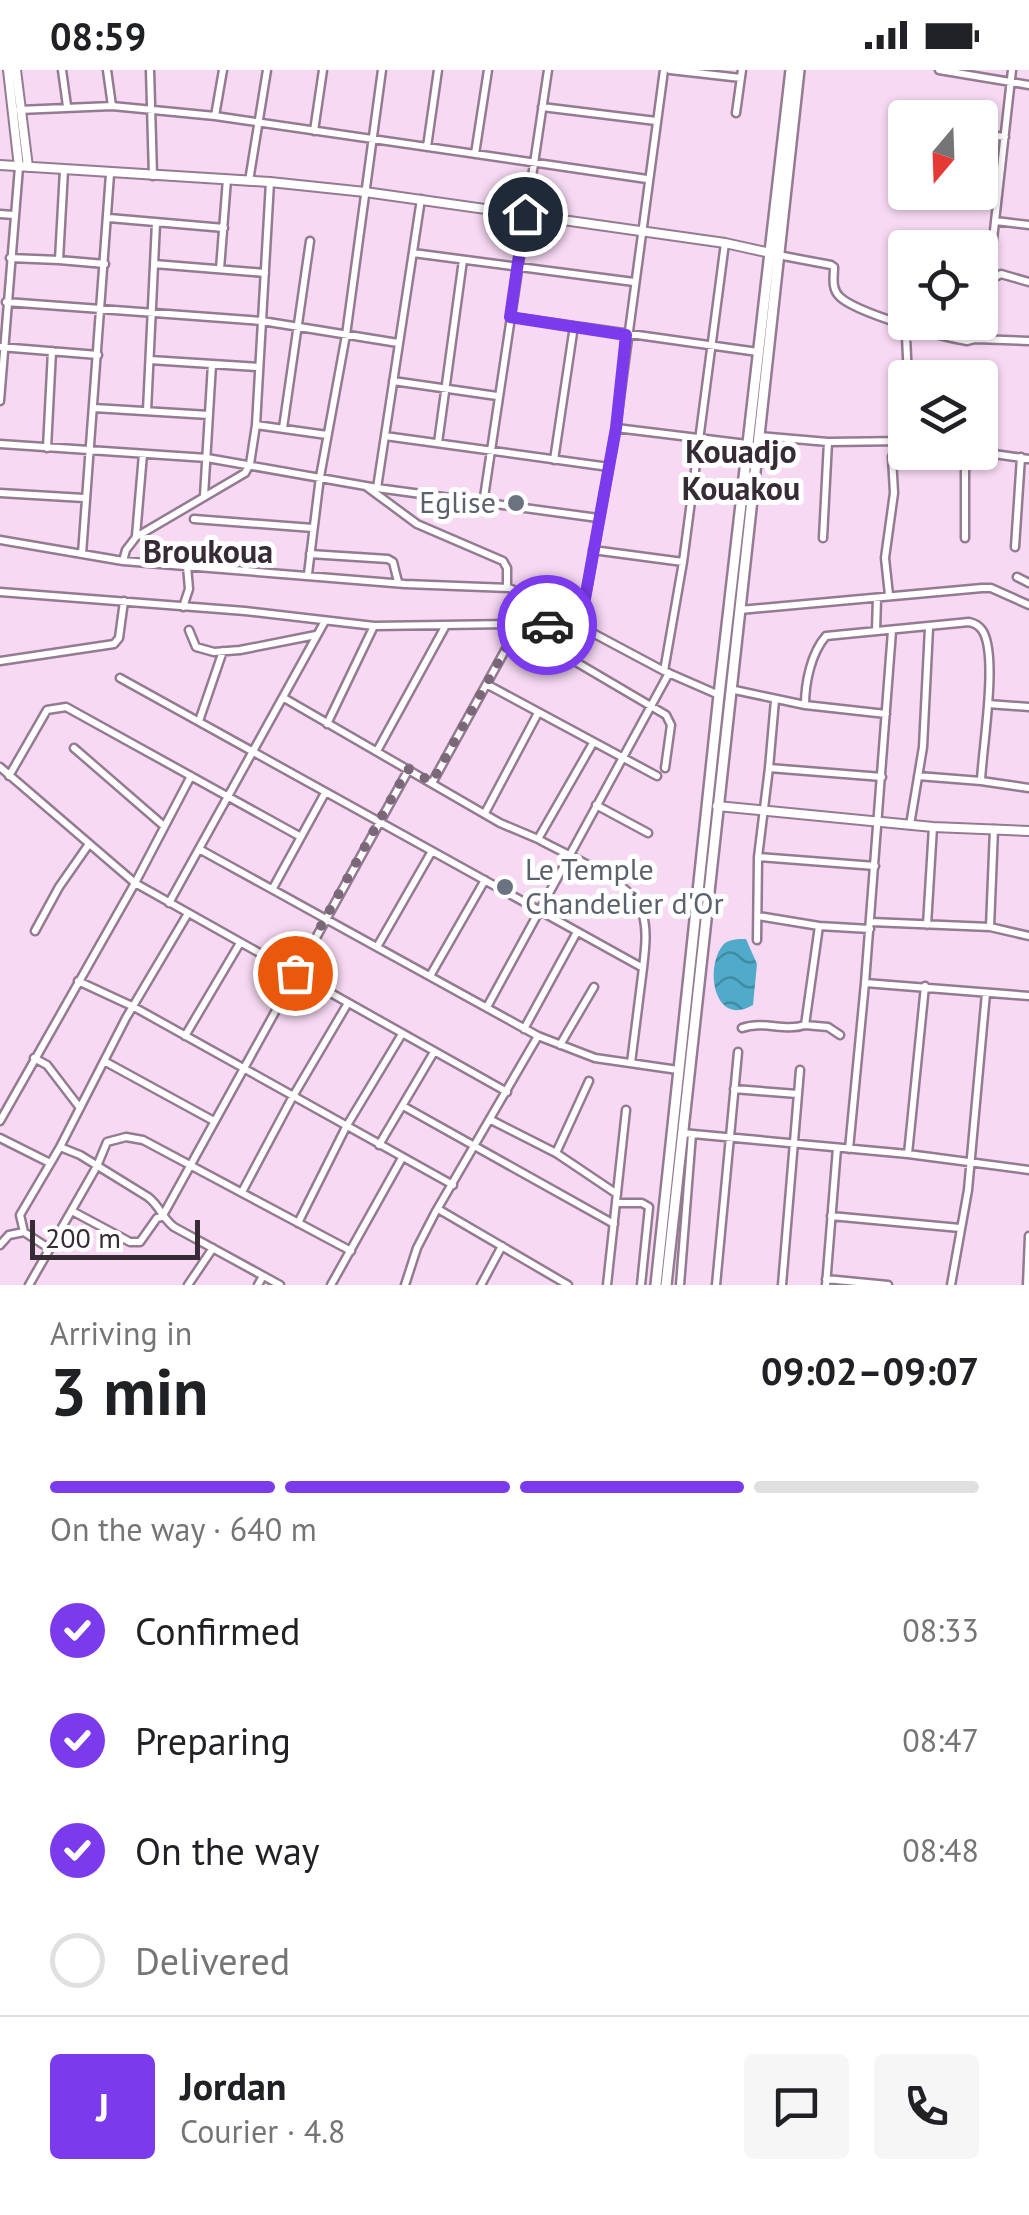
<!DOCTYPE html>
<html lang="en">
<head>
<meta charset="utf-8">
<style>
	body { margin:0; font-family:"PT Sans",sans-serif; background:#f6f6f6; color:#202124; height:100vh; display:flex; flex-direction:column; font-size:38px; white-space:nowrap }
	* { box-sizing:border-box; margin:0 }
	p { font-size:32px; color:#757577 }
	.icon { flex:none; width:55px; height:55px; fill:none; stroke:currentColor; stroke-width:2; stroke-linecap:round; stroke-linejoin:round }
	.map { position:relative; height:1215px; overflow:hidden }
	.sheet { display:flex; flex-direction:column; background:#fff; flex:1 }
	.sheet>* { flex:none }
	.needle { width:65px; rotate:199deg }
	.buttons { position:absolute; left:888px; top:30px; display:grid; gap:20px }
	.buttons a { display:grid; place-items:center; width:110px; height:110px; border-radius:10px; background:#fff; box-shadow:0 2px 8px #0004; font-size:50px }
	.scale { position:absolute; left:30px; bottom:25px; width:170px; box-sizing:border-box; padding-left:10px; border:5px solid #372b35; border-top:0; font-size:28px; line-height:35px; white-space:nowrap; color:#372b35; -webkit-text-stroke:8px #fff; paint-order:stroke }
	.pin { position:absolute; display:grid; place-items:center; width:85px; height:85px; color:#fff; margin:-42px; border:5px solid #fff; border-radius:50%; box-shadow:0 2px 10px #0007 }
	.courier { position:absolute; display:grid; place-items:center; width:100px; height:100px; margin:-50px; border:8px solid #7c3aed; border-radius:50%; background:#fff; color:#222; box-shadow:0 2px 12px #0007 }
	.summary em { font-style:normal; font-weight:700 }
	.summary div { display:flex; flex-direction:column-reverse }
	.summary { display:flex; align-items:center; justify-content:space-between; height:170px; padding:0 50px }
	h1 { font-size:65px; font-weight:700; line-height:75px }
	.bar { display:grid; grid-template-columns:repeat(4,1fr); gap:15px 10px; align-content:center; height:120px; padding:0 50px }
	.bar i { height:12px; border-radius:8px; background:#e0e0e0 }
	.bar .active { background:#7c3aed }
	.bar p { grid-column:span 4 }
	.line { display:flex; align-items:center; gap:25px; padding:0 50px; border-top:2px solid #e0e0e0 }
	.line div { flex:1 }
	.round { display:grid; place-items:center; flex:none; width:105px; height:105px; border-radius:10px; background:#f6f6f6 }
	ol { padding:0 50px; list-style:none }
	li { display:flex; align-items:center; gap:30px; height:110px }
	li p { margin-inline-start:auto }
	li .icon { padding:10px; border-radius:50%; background:#7c3aed; color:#fff; stroke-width:4 }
	li:last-child { color:#757577 }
	li i { width:55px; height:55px; border:5px solid #e0e0e0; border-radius:50% }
	.status { display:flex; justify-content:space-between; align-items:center; height:70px; padding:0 50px; background:#fff; direction:ltr }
	.status svg { height:28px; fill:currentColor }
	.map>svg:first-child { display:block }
</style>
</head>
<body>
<div class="status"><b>08:59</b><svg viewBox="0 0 49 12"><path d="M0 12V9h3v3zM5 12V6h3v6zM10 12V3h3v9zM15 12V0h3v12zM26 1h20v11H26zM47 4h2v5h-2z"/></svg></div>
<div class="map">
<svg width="1029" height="1215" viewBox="0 0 1029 1215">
	<defs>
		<pattern id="water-waves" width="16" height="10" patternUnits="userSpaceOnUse" patternTransform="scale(2.5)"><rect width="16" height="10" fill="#4fabc9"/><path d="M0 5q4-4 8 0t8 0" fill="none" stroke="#428ba4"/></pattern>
	</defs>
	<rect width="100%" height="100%" fill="#f7d9f3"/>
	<path fill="url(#water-waves)" d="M746 869 757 894 753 935C714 958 704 898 723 875 728 869 739 869 746 869Z"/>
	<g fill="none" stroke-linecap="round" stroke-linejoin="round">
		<g stroke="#957b92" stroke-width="11">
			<path id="minor" d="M62 0 67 36
				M107 0 112 36
				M150 0 153 106
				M670 0 741 8
				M939 0 1029 15
				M1012 0 989 205 983 213 1001 204 1029 212
				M542 37 656 51
				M19 40 112 36 215 46 647 109
				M736 43 742 0
				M215 46 223 0
				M314 61 323 0
				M980 64 1005 67
				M427 77 438 0
				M475 84 488 0
				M249 111 267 0
				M0 144 14 145
				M109 148 224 158
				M996 151 1029 155
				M413 183 634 212
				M778 185 831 195 834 197C834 207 831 219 840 227 857 243 941 267 967 271L975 269 976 252
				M10 188 59 190 64 100
				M59 190 105 194
				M154 194 265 203
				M220 199 227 109
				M6 232 262 251 398 273
				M510 247 758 282
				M975 269 1029 271
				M0 277 98 285
				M150 290 258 297
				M908 308 906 266 926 260 923 252
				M393 311 497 326
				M0 331 19 97
				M94 338 209 345
				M147 341 156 153
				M256 355 327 365
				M283 358 310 171
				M616 358 747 374
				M385 366 609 397
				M759 366 828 372 905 371
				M438 373 463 190
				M0 374 207 388 377 418 598 448
				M47 378 52 281
				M980 382 1029 389
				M554 390 574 256
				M367 417 417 454 503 491 507 498V517
				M377 418 421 129
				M0 423 84 428
				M204 426 212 294
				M483 434 548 0
				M194 449 313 458
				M136 466 143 384
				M823 468 828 372
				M965 468V382
				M0 470 123 491 405 514 509 518 540 531 574 553 664 601 719 625
				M1015 477 1021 387
				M593 480 683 492
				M82 484 110 104
				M310 484 388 489 393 492 398 512
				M123 491 126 480 136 467 245 403 250 394 256 355 270 112
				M308 504 320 407 346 265 382 0
				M1017 507 1029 513
				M0 522 245 541 374 556 572 553
				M889 525 885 488 894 423 892 387 899 370 905 330
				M183 537 189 519 187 496
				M740 540 982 518H991L1029 535
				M577 554 586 525 616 358 664 0
				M526 556 576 592 666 645 671 655 665 698
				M189 560 196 577 214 582 240 580 316 565
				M876 561 877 528
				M0 591 114 574 119 568 124 531
				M664 601 683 492 725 173
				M120 608 643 898 631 993
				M488 615 657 706
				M730 619 805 635C805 613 811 583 826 566L969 552C976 554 978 555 982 560 999 584 982 680 981 711L1029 718
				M284 628 500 753 538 769 593 673
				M988 634 1029 637
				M805 635 886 644
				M199 651 223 581
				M327 654 374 556
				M74 678 164 756
				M377 681 446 555
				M0 697 135 813 507 1022
				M769 698 775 630
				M9 706 47 640 66 637 301 767
				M918 706 981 711
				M432 713 519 555
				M596 735 648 763
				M485 743 538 643
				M910 755 923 677 929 558
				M538 769C566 785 632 811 642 842 648 860 645 880 643 898
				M199 779 538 966 595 988 678 1000
				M758 787 875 796
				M273 818 325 723
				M169 833 325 551
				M758 846 819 856 870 859
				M871 852 990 857 1029 866
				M927 855 933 757
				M990 857 994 759
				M35 861 59 817 89 774
				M757 870 758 787 769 698 882 707
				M377 877 432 781
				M430 906 485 810
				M78 911 134 937 453 1115
				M865 913 892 561
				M487 937 669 603
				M805 955 828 957 840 965
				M742 958C763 950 784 962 805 955L819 856
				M524 959 577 862
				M185 966 240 873
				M560 975 594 917
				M34 988 47 995 80 1038
				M104 991 212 1050
				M589 1011 556 1083 617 1124
				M734 1019 797 1024
				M403 1036 614 1154
				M491 1050 556 1083
				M0 1051 135 813 191 706
				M682 1063 908 1084 1029 1100
				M0 1068 50 1093
				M379 1075 434 982
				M60 1077 80 1085 148 1127C160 1136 162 1148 174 1157L280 1215
				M849 1079 865 913 1029 926
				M908 1084 925 916
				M242 1122 292 1028 348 933
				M617 1133H642L649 1137 641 1215
				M438 1139 568 1215
				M72 1141 130 1172H140L157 1148 162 1147 409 699
				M831 1146 960 1158
				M298 1153 346 1057 402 964
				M0 1175 9 1165 24 1162
				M50 1179 24 1162 20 1145 60 1077 126 948 187 845
				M826 1209 888 1215
				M29 1215 97 1096 107 1072 126 1067 143 1070 351 1181
				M188 1215 213 1178
				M258 1215 263 1206
				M331 1215 402 1088
				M405 1215 417 1178 435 1143 538 966
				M481 1215 502 1176
				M607 1215 626 1040
				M680 1215 692 1064
				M716 1215 738 982
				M782 1215 800 1000
				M826 1215 837 1078
				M951 1215 968 1120 986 923
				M1027 1215 1029 1166"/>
		</g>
		<g stroke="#957b92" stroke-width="12">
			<path id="tertiary" d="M8 0 19 97
				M16 0 28 97
				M0 95 270 112 365 122 725 173 775 184
				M717 736 933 757 1029 761"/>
		</g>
		<g stroke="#957b92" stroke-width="14">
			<path id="primary" d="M656 1215 719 625 791 0
				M666 1215 799 0"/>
		</g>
		<use href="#minor" stroke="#fff" stroke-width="6"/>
		<use href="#tertiary" stroke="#fff" stroke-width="8"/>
		<use href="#primary" stroke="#fff" stroke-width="9"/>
	</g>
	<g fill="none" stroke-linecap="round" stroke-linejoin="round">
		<path stroke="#7a6878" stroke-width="10" stroke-dasharray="0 18" d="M295 903 408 699 432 712 519 555H547"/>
		<path stroke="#7c3aed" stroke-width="12" d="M525 144 510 247 626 265 616 358 584 534 577 554 547 555"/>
	</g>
	<g fill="#6b7280" stroke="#fff" stroke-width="4">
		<circle cx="516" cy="433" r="10"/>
		<circle cx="505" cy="817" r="10"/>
	</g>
	<g text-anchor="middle" stroke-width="10" stroke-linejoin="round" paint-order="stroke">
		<g font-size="30" fill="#5b616d" stroke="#fff" text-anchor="end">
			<text x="496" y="443">Eglise</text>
			<text x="525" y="810" text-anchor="start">Le Temple<tspan x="525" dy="34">Chandelier d'Or</tspan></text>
		</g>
		<g font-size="32" font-weight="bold" fill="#372b35" stroke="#fff">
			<text x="741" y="393">Kouadjo<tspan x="741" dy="37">Kouakou</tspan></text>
			<text x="208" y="493">Broukoua</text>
		</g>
	</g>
</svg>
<div class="buttons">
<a><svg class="needle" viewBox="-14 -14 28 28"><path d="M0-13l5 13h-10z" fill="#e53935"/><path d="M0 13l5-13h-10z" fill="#757577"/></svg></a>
<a><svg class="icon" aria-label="locate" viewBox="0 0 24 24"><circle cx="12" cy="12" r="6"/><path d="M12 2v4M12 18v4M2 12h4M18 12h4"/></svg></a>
<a><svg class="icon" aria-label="layers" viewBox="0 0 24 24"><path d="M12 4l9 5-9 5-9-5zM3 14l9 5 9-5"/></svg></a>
</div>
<div class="scale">200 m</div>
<div class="pin" style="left:295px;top:903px;background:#ea580c"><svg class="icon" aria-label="bag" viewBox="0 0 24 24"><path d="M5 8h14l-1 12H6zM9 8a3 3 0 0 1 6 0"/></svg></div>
<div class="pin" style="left:525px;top:144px;background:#1f2937"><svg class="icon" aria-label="home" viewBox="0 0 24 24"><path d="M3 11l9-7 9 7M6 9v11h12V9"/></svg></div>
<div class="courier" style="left:547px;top:555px"><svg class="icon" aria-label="car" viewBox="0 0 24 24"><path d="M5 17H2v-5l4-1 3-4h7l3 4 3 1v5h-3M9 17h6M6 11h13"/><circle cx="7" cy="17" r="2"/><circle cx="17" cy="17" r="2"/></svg></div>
</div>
<section class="sheet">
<div class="summary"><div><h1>3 min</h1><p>Arriving in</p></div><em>09:02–09:07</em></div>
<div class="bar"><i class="active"></i><i class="active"></i><i class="active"></i><i></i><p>On the way · 640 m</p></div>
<ol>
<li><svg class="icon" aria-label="check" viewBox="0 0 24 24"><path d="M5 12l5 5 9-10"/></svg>Confirmed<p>08:33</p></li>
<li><svg class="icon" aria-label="check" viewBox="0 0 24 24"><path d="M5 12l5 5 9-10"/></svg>Preparing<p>08:47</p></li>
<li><svg class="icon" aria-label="check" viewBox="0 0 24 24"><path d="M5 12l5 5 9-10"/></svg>On the way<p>08:48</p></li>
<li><i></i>Delivered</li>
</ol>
<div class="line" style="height:180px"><b class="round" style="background:#7c3aed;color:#fff">J</b><div><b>Jordan</b><p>Courier · 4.8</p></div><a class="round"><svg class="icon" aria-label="chat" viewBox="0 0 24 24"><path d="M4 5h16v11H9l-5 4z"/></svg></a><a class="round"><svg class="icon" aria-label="phone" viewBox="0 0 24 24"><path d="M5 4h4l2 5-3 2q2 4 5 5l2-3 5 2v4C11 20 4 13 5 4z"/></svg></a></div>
</section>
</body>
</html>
